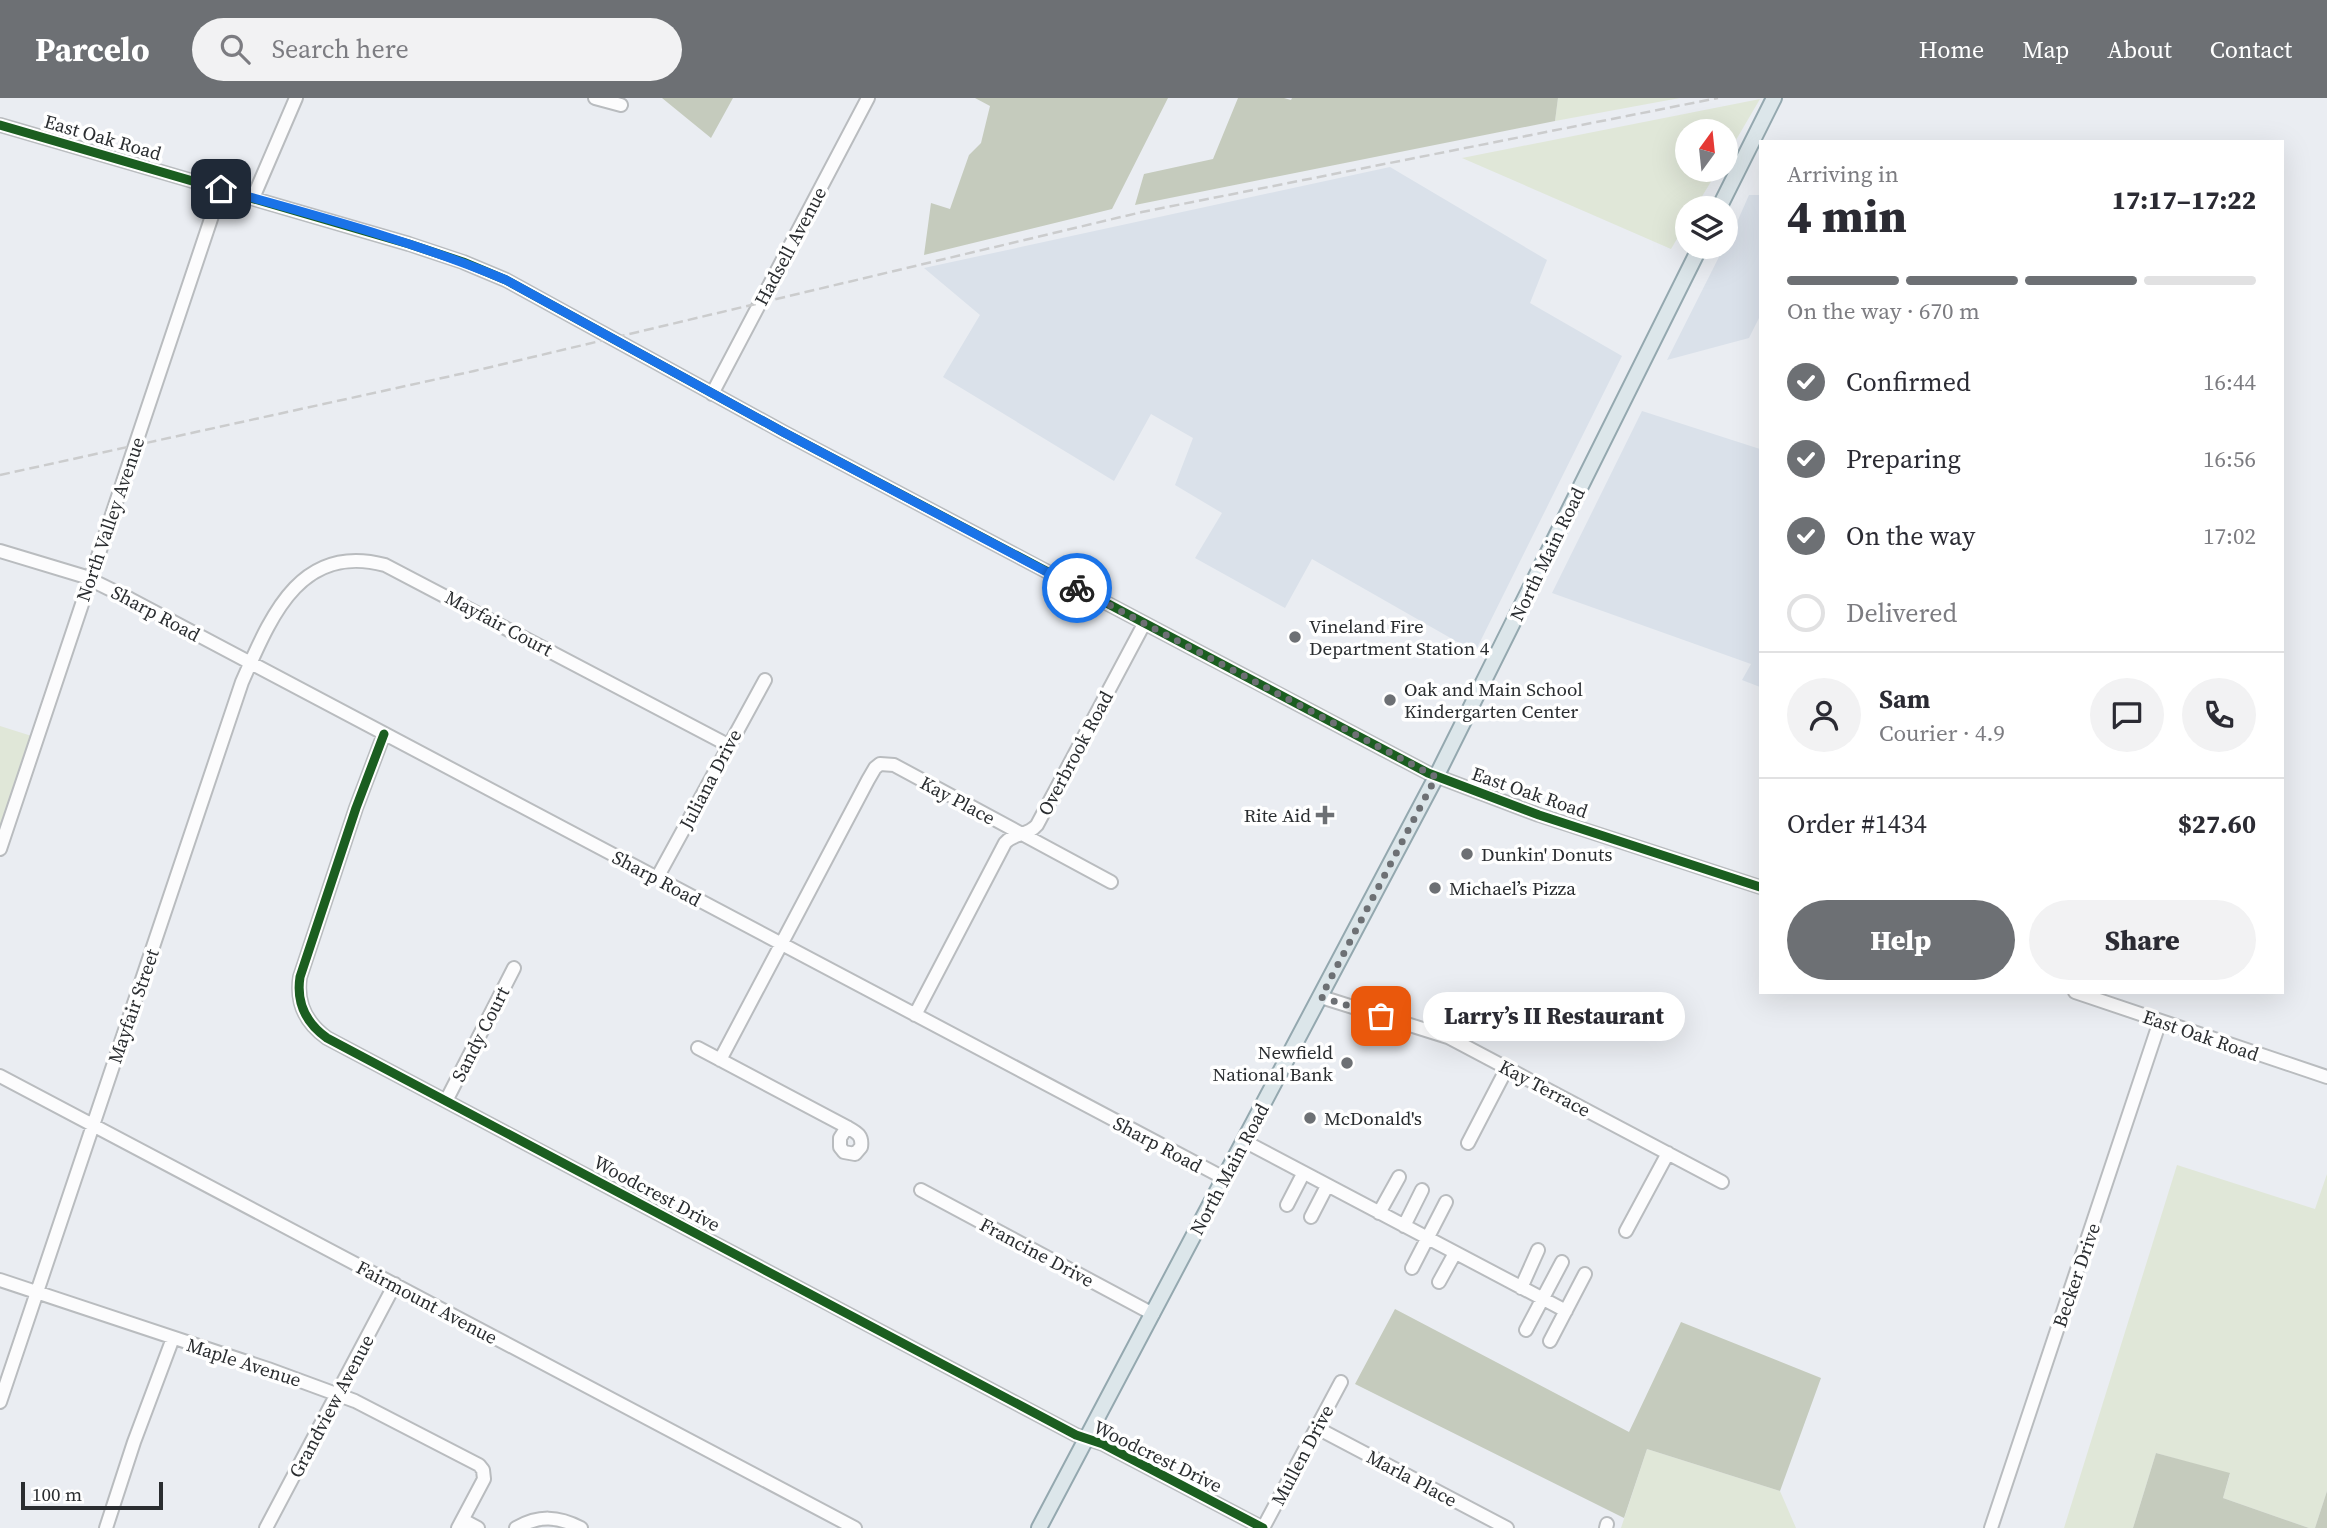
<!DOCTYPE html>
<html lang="en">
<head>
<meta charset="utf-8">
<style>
	body { margin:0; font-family:"Source Serif 4",serif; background:#f2f2f3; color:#2b2b33; height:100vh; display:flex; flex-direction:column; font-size:26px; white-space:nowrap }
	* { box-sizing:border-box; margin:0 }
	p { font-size:23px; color:#7c7c81 }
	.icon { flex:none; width:38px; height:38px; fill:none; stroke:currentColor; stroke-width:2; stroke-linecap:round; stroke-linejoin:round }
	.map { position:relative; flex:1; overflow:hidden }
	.sheet { position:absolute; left:1759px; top:42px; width:525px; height:854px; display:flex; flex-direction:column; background:#fff; border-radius:0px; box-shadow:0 7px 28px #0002 }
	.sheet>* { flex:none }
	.needle { width:46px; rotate:15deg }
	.fabs { position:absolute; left:1675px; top:21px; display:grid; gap:14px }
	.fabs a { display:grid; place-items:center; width:63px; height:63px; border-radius:50%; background:#fff; box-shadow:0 7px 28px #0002; font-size:35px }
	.scale { position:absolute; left:21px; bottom:18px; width:142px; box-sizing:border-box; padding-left:7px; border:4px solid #2a2d30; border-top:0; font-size:19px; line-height:24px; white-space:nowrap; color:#2a2d30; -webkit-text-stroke:5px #fff; paint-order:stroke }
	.pin { position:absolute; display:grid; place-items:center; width:60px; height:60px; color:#fff; margin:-30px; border-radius:14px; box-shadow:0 4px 10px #0006 }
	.courier { position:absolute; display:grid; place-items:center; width:70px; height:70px; margin:-35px; border:5px solid #1a73e8; border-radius:50%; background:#fff; color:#222; box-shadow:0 2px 9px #0007 }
	.bubble { position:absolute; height:49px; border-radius:24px; background:#fff; box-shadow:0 7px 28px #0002; font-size:23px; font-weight:800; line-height:49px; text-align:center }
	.head em { font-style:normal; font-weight:800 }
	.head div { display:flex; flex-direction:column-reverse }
	.head { display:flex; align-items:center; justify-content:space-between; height:119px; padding:0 28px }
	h1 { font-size:46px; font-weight:800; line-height:52px }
	.bar { display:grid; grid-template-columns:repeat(4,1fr); gap:10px 7px; align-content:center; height:84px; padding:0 28px }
	.bar i { height:9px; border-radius:5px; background:#e1e1e2 }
	.bar .selected { background:#6d7074 }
	.bar p { grid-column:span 4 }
	.line { display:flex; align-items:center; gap:18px; padding:0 28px; border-top:2px solid #e1e1e2 }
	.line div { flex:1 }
	.round { display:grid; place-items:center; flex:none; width:74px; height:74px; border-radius:37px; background:#f2f2f3 }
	ol { padding:0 28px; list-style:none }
	li { display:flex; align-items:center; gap:21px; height:77px }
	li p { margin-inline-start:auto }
	li .icon { padding:7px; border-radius:50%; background:#6d7074; color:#fff; stroke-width:4 }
	li:last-child { color:#7c7c81 }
	li i { width:38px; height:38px; border:4px solid #e1e1e2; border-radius:50% }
	.button { display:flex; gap:14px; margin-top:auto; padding:14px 28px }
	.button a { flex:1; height:80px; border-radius:42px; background:#6d7074; color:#fff; font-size:28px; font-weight:800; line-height:80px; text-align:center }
	.button a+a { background:#f2f2f3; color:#2b2b33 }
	header { display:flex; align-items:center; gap:42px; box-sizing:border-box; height:98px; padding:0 35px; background:#6d7074; color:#fff }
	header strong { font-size:33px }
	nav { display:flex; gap:38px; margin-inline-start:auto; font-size:24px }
	.search { width:490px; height:63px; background:#f2f2f3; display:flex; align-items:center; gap:18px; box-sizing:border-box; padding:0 24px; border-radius:38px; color:#7c7c81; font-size:26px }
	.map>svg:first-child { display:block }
</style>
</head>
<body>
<header>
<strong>Parcelo</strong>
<div class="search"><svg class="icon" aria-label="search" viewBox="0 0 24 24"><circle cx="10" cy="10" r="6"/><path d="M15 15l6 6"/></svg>Search here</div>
<nav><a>Home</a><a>Map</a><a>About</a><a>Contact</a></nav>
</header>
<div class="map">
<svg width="2327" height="1430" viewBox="0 0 2327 1430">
	<rect width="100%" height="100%" fill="#eaedf2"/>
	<path fill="#dae1ea" d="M1390 69 1547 162 1530 205 1622 258 1475 554 1312 461 1285 510 1195 460 1222 415 1175 387 1193 340 1151 316 1114 383 943 279 980 217 924 170Z
		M1749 97H1760V218L1749 240 1667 262 1724 149H1726Z
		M1642 313 1760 351V589L1742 582 1751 566 1552 495Z"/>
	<path fill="#e0e7d8" d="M1558 0H1680L1555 23Z
		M1760 1 1726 59V33H1687V72H1718L1695 110H1687V124L1671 151 1462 60Z
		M0 628 38 640 0 755Z
		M2177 1067 2315 1111 2327 1076V1393L2315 1430H2309L2223 1400 2230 1376 2156 1355 2133 1430H2064Z
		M1647 1351 1780 1393 1796 1430H1621Z"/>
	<path fill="#c5cbbd" d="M662 0H733L711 40Z
		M975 0H1168L1112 111 924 157 931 105 950 111 969 57 981 45 990 8Z
		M1238 0H1284L1291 2 1292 0H1558L1555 23 1135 107 1144 76 1213 61Z
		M1395 1211 1629 1334 1681 1224 1821 1280 1780 1393 1647 1351 1624 1420 1355 1286Z
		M2156 1355 2230 1375 2223 1400 2309 1430H2133Z
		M2327 1393V1430H2315Z"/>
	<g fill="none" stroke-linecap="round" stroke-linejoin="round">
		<g stroke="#b9bcbf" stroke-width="16">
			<path id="minor" d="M595 0 621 7
				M0 27 409 146 463 164 506 182 783 334 1428 675 1539 717 1760 789
				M253 100 296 0
				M712 296 868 0
				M0 453 83 478 130 501 1224 1080
				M384 636 356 710 300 879C296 905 306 925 327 940L1076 1337 1103 1346 1263 1430
				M0 751 221 91
				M657 780 765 582
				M2075 894 2327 979
				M1321 899 1448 939 1722 1084
				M915 917 1005 745C1013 735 1028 738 1037 727L1144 526
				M698 950 847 1029
				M720 962 868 682 875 670 880 666 894 667 1111 784
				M0 978 855 1430
				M446 1003 514 870
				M847 1029C856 1034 863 1037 861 1049L855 1056 844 1054 840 1049V1040Z
				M1244 1043 1566 1213
				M1468 1045 1507 970
				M921 1092 1153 1216
				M1287 1107 1303 1076
				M1379 1115 1399 1079
				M1311 1119 1327 1088
				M1404 1128 1422 1092
				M1626 1133 1668 1055
				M1412 1170 1446 1104
				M0 1182 268 1271 355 1303 479 1367 483 1372 484 1381 458 1430
				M1439 1184 1455 1155
				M1521 1190 1538 1152
				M1526 1232 1562 1164
				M1550 1243 1585 1176
				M0 1304 242 584C270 521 299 444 385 467L728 647
				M1317 1330 1507 1430
				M463 1422 478 1430
				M106 1430 134 1344 173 1240
				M266 1430 395 1186
				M516 1430C539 1417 558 1418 581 1430
				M1263 1430 1341 1284
				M1606 1430 1607 1426
				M1991 1430 2160 923"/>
		</g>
		<g stroke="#94a8af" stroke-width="18">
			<path id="major" d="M1719 110 1774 0
				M1039 1430 1436 679 1700 149"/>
		</g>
		<use href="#minor" stroke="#fcfcfd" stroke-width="12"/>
		<use href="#major" stroke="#dce6ea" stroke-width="14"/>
		<path stroke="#cbcccd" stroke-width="2.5" stroke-dasharray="10 5" stroke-linecap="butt" d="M0 377 474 273 1142 114 1718 0"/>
		<g stroke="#fff" stroke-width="13">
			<path id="cycleway" d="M0 27 409 146 463 164 506 182 783 334 1428 675 1539 717 1760 789
				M384 636 356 710 300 879C296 905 306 925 327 940L1076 1337 1103 1346 1263 1430"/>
		</g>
		<use href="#cycleway" stroke="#1b5e20" stroke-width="9"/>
	</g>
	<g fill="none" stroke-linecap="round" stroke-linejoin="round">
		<path stroke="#6d7074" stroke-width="7" stroke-dasharray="0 12.6" d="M1077 490 1436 679 1321 899 1381 918"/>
		<path stroke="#1a73e8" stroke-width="9" d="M221 91C317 118 414 143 506 182L783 334 1077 490"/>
	</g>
	<g fill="#6d7074" stroke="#fff" stroke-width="2.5">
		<circle cx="1295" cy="539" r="7"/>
		<circle cx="1390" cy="602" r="7"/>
		<path d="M1321.5 706.5h7v7h7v7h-7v7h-7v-7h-7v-7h7z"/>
		<circle cx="1467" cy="756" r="7"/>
		<circle cx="1435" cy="790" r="7"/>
		<circle cx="1347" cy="965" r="7"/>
		<circle cx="1310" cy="1020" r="7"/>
	</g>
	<g text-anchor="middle" stroke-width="7" stroke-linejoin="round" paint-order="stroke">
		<g font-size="19" fill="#2a2d30" stroke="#fff">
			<text transform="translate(103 39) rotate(16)" y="7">East Oak Road</text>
			<text transform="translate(790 148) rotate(-62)" y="7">Hadsell Avenue</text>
			<text transform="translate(110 421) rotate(-71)" y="7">North Valley Avenue</text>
			<text transform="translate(1547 456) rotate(-64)" y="7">North Main Road</text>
			<text transform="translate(156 515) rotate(28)" y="7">Sharp Road</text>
			<text transform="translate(499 525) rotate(28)" y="7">Mayfair Court</text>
			<text transform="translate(1075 655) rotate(-62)" y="7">Overbrook Road</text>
			<text transform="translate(710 681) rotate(-62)" y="7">Juliana Drive</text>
			<text transform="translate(1530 694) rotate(19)" y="7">East Oak Road</text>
			<text transform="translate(958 702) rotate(28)" y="7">Kay Place</text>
			<text transform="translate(657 780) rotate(28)" y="7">Sharp Road</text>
			<text transform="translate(133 908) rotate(-71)" y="7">Mayfair Street</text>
			<text transform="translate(480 936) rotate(-63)" y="7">Sandy Court</text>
			<text transform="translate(2201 937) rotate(19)" y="7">East Oak Road</text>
			<text transform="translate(1545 990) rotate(28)" y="7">Kay Terrace</text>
			<text transform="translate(1158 1046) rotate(28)" y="7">Sharp Road</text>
			<text transform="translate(1229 1071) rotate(-62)" y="7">North Main Road</text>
			<text transform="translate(657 1095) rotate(28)" y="7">Woodcrest Drive</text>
			<text transform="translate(1037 1154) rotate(28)" y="7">Francine Drive</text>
			<text transform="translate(2076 1177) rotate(-71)" y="7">Becker Drive</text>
			<text transform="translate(427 1204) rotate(28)" y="7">Fairmount Avenue</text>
			<text transform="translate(244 1264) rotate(18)" y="7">Maple Avenue</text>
			<text transform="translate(331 1308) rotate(-62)" y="7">Grandview Avenue</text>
			<text transform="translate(1302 1357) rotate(-62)" y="7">Mullen Drive</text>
			<text transform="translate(1158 1358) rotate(26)" y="7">Woodcrest Drive</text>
			<text transform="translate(1412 1380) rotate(28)" y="7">Marla Place</text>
		</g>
		<g font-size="19" fill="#2a2d30" stroke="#fff" text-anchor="start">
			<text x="1309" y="535">Vineland Fire<tspan x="1309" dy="22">Department Station 4</tspan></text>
			<text x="1404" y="598">Oak and Main School<tspan x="1404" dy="22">Kindergarten Center</tspan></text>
			<text x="1311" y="724" text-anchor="end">Rite Aid</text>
			<text x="1481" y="763">Dunkin' Donuts</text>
			<text x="1449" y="797">Michael’s Pizza</text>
			<text x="1333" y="961" text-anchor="end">Newfield<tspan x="1333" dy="22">National Bank</tspan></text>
			<text x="1324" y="1027">McDonald's</text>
		</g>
	</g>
</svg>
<div class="fabs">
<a><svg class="needle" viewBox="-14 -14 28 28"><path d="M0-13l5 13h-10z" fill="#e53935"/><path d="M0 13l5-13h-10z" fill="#7c7c81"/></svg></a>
<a><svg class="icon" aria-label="layers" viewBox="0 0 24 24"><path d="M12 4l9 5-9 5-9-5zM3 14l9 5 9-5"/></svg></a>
</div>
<div class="scale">100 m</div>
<div class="pin" style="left:1381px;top:918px;background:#ea580c"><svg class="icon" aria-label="bag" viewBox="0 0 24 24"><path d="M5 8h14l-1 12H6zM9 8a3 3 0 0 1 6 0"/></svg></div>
<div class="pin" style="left:221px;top:91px;background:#1f2937"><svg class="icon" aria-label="home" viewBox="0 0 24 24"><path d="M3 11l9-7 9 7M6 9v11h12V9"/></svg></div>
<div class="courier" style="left:1077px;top:490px"><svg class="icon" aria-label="bike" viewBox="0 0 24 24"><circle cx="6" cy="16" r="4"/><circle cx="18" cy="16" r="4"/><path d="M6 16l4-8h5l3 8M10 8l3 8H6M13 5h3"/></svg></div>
<div class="bubble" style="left:1423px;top:894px;width:262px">Larry’s II Restaurant</div>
<section class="sheet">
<div class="head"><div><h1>4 min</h1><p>Arriving in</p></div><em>17:17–17:22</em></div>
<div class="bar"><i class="selected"></i><i class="selected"></i><i class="selected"></i><i></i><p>On the way · 670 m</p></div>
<ol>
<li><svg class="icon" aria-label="check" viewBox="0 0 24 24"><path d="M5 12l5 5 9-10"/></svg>Confirmed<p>16:44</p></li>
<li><svg class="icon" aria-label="check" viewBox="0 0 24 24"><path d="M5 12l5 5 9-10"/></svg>Preparing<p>16:56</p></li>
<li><svg class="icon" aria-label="check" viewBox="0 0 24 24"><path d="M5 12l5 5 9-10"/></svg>On the way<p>17:02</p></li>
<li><i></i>Delivered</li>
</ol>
<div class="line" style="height:126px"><a class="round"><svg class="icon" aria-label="person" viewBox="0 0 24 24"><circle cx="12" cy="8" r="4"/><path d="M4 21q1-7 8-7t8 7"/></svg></a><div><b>Sam</b><p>Courier · 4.9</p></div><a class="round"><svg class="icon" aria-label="chat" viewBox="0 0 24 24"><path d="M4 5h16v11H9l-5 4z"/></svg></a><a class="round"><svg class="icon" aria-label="phone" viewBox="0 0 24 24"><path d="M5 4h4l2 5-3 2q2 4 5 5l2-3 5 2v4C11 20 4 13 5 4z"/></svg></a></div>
<div class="line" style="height:91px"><div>Order #1434</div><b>$27.60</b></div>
<div class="button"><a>Help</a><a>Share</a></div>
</section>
</div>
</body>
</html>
